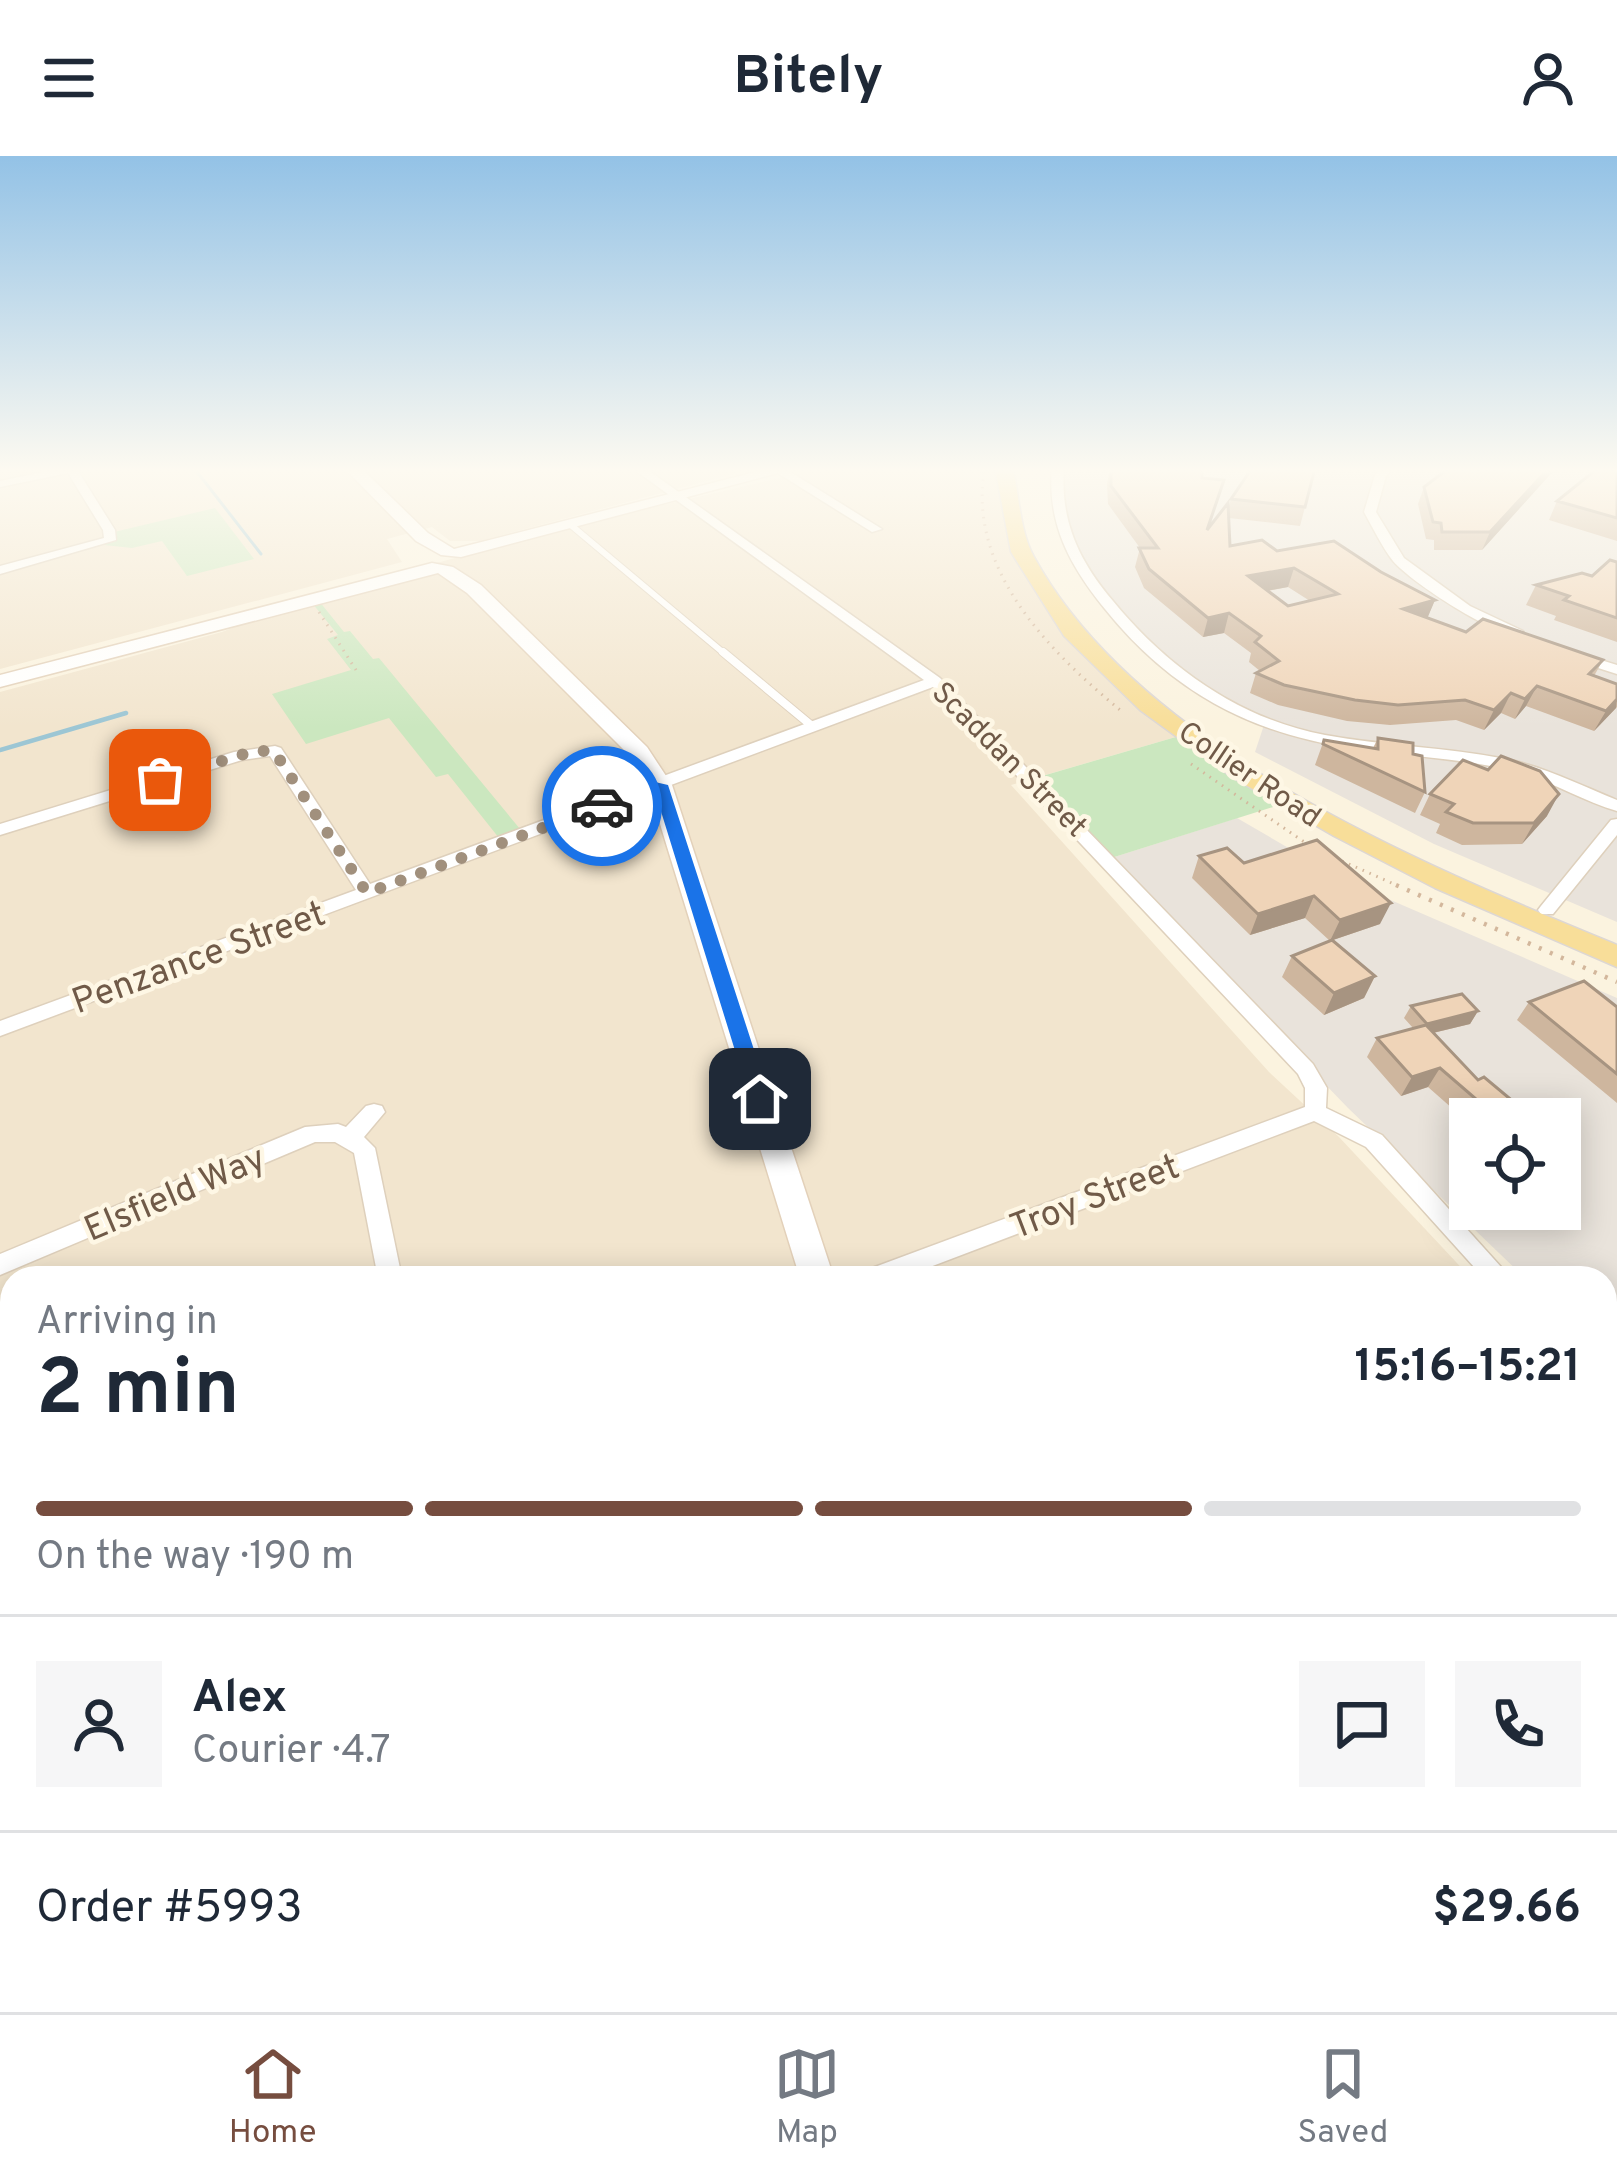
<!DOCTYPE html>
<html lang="en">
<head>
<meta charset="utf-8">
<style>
	body { margin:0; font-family:Overpass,sans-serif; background:#f6f6f7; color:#1f2937; height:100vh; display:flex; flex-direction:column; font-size:45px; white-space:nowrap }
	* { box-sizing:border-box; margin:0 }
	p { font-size:39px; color:#747a83 }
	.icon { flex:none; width:66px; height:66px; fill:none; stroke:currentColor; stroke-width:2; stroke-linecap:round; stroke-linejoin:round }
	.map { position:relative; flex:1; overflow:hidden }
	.details { position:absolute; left:0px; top:1110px; width:1617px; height:747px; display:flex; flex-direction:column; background:#fff; border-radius:36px 36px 0 0; box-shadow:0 6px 30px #0003 }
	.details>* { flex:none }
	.tools { position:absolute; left:1449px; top:942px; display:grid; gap:24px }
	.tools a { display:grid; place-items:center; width:132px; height:132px; border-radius:0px; background:#fff; box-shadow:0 6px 30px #0003; font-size:60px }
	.pin { position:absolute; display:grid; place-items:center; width:102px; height:102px; color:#fff; margin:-51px; border-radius:24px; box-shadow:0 6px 18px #0006 }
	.courier { position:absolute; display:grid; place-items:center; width:120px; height:120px; margin:-60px; border:9px solid #1a73e8; border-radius:50%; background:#fff; color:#222; box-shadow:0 3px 15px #0007 }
	.head em { font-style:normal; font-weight:700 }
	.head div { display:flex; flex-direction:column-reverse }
	.head { display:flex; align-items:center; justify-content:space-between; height:204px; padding:0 36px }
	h1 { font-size:78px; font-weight:700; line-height:90px }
	.bar { display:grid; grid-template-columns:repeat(4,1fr); gap:18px 12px; align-content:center; height:144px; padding:0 36px }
	.bar i { height:15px; border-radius:9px; background:#e0e1e3 }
	.bar .active { background:#764d3f }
	.bar p { grid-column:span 4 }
	.line { display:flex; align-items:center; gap:30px; padding:0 36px; border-top:3px solid #e0e1e3 }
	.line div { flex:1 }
	.round { display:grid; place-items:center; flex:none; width:126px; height:126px; border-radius:0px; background:#f6f6f7 }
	header { display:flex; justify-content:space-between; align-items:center; height:156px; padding:0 36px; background:#fff; font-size:54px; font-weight:700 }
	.menu { display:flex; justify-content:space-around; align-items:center; height:168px; border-top:3px solid #e0e1e3; background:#fff; font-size:33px; color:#747a83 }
	.menu a { display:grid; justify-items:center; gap:6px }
	.menu .active { color:#764d3f }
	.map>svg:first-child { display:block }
</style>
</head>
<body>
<header><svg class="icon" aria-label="menu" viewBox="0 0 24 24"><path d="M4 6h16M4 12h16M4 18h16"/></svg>Bitely<svg class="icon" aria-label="person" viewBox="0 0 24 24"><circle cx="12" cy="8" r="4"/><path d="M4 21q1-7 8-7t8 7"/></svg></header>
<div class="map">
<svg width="1617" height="1856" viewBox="0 0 1617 1856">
	<rect width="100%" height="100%" fill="#fbf3df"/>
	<path fill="#f2e5ce" d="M0 312H756L480 385H450L432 371 387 383 402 406 0 513Z
		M823 312H1004L1003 342 1057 454 1186 578 1011 629 1269 916 1339 981 1471 1122H12V1845H1017L1021 1856H0V536L222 476 308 442 572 370Z"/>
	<path fill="#e9e3db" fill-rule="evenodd" d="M1057 312H1617V766L1434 688 1255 596 1264 569 1157 499 1079 409Z
		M1237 662 1342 723 1617 842V1237L1605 1230V1122H1525L1348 952 1108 703ZM1470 963H1560V1053H1470Z"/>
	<path fill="#cbe7bf" d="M215 352 254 403 187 420 162 385 132 392 104 389 110 377Z
		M315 440 344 476 350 475 373 503 379 502 525 679 503 687 448 618 436 621 389 562 306 588 272 538 351 514 327 483 338 479 308 442Z
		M1186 578 1289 646 1108 703 1032 623Z
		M1605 1230 1617 1237V1856H1038L1034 1845H1605Z"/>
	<path fill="#b5d8e3" stroke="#9cc6d4" stroke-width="3" d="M1605 1678 1617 1692V1856H1552L1549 1845H1605Z"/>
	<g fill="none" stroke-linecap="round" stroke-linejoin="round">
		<path stroke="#9cc6d4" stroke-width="3" d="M194 312 261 398"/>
		<path stroke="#9cc6d4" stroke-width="4.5" d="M0 594 126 557"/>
		<g stroke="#ded0bc" stroke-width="8">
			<path id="lane-far1" d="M572 370 726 499"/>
		</g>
		<g stroke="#ded0bc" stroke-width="10">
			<path id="lane" d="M723 496 812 570"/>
		</g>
		<g stroke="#ded0bc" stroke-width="3">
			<path id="street" d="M62 312H83L78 315 115 374 116 384 0 418V410L104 382 103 374 68 317 0 331V325Z
				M632 312H645L940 522 1313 908 1327 932 1326 952 1382 979 1511 1122H1484L1366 991 1314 965 901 1122H861L864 1115 1305 951V932L1298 918 933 531 0 880V865L356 734 270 600 242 604 0 679V668L234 596 275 590 281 592 370 728 924 524Z
				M776 312H784L882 373 872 376 776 316Z
				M1052 312H1064C1060 365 1079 405 1113 445 1167 511 1239 563 1325 579 1385 590 1446 591 1506 603 1545 611 1580 629 1617 644V655C1579 644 1545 621 1506 613 1455 602 1404 600 1352 592 1250 578 1170 534 1105 453 1070 410 1047 368 1052 312Z
				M1382 312H1394L1386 320 1376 356 1404 402 1470 450 1523 475V481C1495 481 1412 427 1393 405 1382 391 1373 372 1364 356L1375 319Z
				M1575 496 1617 509V518L1570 503V497Z
				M1617 663V679L1553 758H1541L1538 754 1541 750 1611 664Z
				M374 948 382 950 385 956 364 981 375 992 402 1122H378L354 997 335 986H315L0 1119V1098L305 971 338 968 346 971 366 950Z
				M12 1423V1453L0 1458V1428Z
				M601 1845H654L649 1856H596Z"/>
		</g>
		<g stroke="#e3d1ba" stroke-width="3">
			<path id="secondary" d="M344 312H361L428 377 454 393 771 312H797L461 401 441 399 416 385Z
				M432 407 453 411 481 429 647 591 672 629 834 1122H800L648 629 630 600 467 437 438 417 0 531V519Z
				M992 1845H1042L1046 1856H996Z"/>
		</g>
		<g stroke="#ddd7d3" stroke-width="3">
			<path id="primary" d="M995 312H1013C1019 339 1020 376 1034 401 1139 593 1423 709 1617 789V811L1435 732 1334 680 1232 621 1140 554 1064 480 1011 396Z"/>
		</g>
		<path stroke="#d3b79c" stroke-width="3" stroke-dasharray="1.5 6" stroke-linecap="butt" d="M984 316C969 415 1049 495 1120 554
			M319 456 356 514
			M1191 608 1310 690
			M1342 705 1403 732"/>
		<path stroke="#d3b79c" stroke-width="4.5" stroke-dasharray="3 9" stroke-linecap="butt" d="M1396 729 1617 826"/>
		<path stroke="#d3b79c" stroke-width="8" stroke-dasharray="4.5 14" stroke-linecap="butt" d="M1605 1491 1617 1501
			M1459 1845 1461 1856
			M1311 1856 1313 1845"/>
		<use href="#lane-far1" stroke="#fff" stroke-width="6"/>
		<use href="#lane" stroke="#fff" stroke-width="8"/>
		<use href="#street" fill="#fff" fill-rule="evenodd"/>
		<use href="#secondary" fill="#fff" fill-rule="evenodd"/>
		<use href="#primary" fill="#f8de99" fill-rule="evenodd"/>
	</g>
	<path fill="#ceb69e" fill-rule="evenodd" d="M1110 312 1224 324 1209 371 1228 353 1231 343 1305 351 1300 370 1229 362 1230 390 1277 395 1381 416 1435 444 1427 462 1466 476 1603 504 1594 520 1617 528V551L1594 575 1526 550 1515 563 1501 557 1484 574 1456 564 1390 569 1347 565 1278 549 1250 537 1256 517 1260 515 1249 506 1251 497 1224 477 1203 481 1144 432 1135 411 1140 392 1108 348 1107 328ZM1288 431 1310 445 1288 450 1268 435Z
		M1460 312H1556L1482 394H1434V384L1426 383 1418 348 1424 331Z
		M1617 313V385L1549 364 1557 345Z
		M1617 406V486L1554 464 1556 460 1526 449 1536 429 1592 420Z
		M1378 582 1413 598 1425 636 1415 657 1315 609 1324 584 1373 592Z
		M1430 638 1547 660 1522 688 1462 689 1436 677 1440 668 1420 659Z
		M1199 700 1244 707 1380 768 1333 784 1375 820 1364 842 1324 859 1282 821 1292 800 1330 785 1305 762 1250 779 1192 722Z
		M1529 846 1617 851V947L1517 864Z
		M1411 850 1478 855 1470 868 1433 877 1478 924 1521 952 1513 963H1470V968L1428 931 1401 940 1367 901 1377 882 1413 872 1404 862Z"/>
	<path fill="#a79481" d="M1549 312H1556L1482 394 1490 376Z
		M1294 412 1288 431 1243 439 1248 420Z
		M1435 444 1427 463 1403 453Z
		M1229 457 1224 477 1203 481 1208 462Z
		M1537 530 1526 550 1515 563 1525 543Z
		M1511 537 1501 557 1484 574 1494 554Z
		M1617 543 1616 552 1594 575 1606 555Z
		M1559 638 1547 660 1522 688 1534 667Z
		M1314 740 1305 762 1250 779 1258 758Z
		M1391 747 1380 768 1330 785 1340 764Z
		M1375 820 1364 842 1324 859 1334 837Z
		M1478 855 1470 868 1420 880 1427 868Z
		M1440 912 1428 931 1401 940 1412 921Z
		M1521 952 1513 963H1499Z"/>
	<path fill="#efd4b8" stroke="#a79481" stroke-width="3" fill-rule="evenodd" d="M1111 312H1202V322L1224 324 1207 374 1228 347 1230 390 1262 384 1277 395 1334 385 1381 416 1435 444 1403 453 1466 476 1483 463 1603 504 1589 518 1617 528V543L1606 555 1537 530 1525 543 1511 537 1494 554 1465 544 1398 549 1355 544 1284 529 1256 517 1279 505 1255 486 1261 480 1229 457 1208 462 1149 413 1139 392H1158L1111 330ZM1294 412 1338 438 1288 450 1248 420Z
		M1252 312H1315L1305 351 1231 343Z
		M1449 312 1457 314 1460 312H1549L1490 376H1442L1441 367 1433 366 1424 331Z
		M1598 312 1617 313V362L1557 345Z
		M1610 404 1617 406V462L1564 444 1569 440 1536 429 1582 417 1592 420Z
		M1378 582 1413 587V598L1422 600 1425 636 1323 588 1324 584 1378 593Z
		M1501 600 1540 615 1559 638 1534 667H1473L1446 656 1454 648 1430 638 1463 604 1488 614Z
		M1317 684 1391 747 1340 764 1314 740 1258 758 1199 700 1227 692 1244 707Z
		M1332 784 1375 820 1334 837 1292 800Z
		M1584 825 1617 851V918L1529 846Z
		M1462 838 1478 855 1427 868 1411 850Z
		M1426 869 1478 924 1484 921 1521 952 1499 963 1440 912 1412 921 1377 882Z"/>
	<linearGradient id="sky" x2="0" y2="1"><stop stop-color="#93c2e6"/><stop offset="0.55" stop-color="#fdfaf1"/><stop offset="1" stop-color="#fdfaf1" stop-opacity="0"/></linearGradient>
	<rect width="1617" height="572" fill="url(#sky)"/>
	<path fill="#1a73e8" d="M655 626 668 629 770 943 767 948H753L750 943 655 636 602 655 594 650Z"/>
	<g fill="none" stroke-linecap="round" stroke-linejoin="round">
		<path stroke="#a1907d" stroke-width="12" stroke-dasharray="0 21.6" d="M160 624 254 595H274L367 737 602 650"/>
	</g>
	<g text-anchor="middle" stroke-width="9" stroke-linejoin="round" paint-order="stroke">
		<g font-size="30" fill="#705a48" stroke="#fef7e5">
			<text transform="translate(1010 603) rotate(45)" y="10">Scaddan Street</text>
			<text transform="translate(1250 618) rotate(34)" y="10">Collier Road</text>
		</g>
		<g font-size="36" fill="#705a48" stroke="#fef7e5">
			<text transform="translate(198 800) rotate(-20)" y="13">Penzance Street</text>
			<text transform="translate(174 1036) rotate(-23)" y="13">Elsfield Way</text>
			<text transform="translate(1094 1039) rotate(-21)" y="13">Troy Street</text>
		</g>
	</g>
</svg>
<div class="tools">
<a><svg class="icon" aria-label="locate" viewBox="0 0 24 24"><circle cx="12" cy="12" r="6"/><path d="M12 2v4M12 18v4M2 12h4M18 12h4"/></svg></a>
</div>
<div class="pin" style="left:160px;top:624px;background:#ea580c"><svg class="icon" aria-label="bag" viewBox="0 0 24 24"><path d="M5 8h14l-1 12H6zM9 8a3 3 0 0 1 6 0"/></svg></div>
<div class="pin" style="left:760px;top:943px;background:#1f2937"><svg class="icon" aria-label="home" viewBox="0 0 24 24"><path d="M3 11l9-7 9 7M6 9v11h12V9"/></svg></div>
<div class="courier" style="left:602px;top:650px"><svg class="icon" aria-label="car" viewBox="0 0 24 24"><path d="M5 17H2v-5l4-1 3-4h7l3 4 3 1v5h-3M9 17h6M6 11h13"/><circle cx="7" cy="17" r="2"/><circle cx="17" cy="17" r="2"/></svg></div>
<section class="details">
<div class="head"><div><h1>2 min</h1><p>Arriving in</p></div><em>15:16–15:21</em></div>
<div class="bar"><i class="active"></i><i class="active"></i><i class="active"></i><i></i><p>On the way · 190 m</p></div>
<div class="line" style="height:216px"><a class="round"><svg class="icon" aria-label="person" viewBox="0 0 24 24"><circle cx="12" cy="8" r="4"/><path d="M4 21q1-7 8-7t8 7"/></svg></a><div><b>Alex</b><p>Courier · 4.7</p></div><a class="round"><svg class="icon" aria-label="chat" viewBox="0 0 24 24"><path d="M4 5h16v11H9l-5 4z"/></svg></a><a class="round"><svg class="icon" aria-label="phone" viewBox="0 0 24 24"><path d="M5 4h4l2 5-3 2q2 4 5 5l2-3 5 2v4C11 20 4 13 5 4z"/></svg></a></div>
<div class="line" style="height:156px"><div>Order #5993</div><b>$29.66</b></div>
</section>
</div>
<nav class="menu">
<a class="active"><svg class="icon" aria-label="home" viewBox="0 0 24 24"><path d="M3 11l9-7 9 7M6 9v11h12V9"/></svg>Home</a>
<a><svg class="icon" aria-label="map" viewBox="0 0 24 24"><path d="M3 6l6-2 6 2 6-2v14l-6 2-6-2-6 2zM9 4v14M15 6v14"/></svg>Map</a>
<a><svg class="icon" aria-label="saved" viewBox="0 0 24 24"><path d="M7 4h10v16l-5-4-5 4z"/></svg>Saved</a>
</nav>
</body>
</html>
